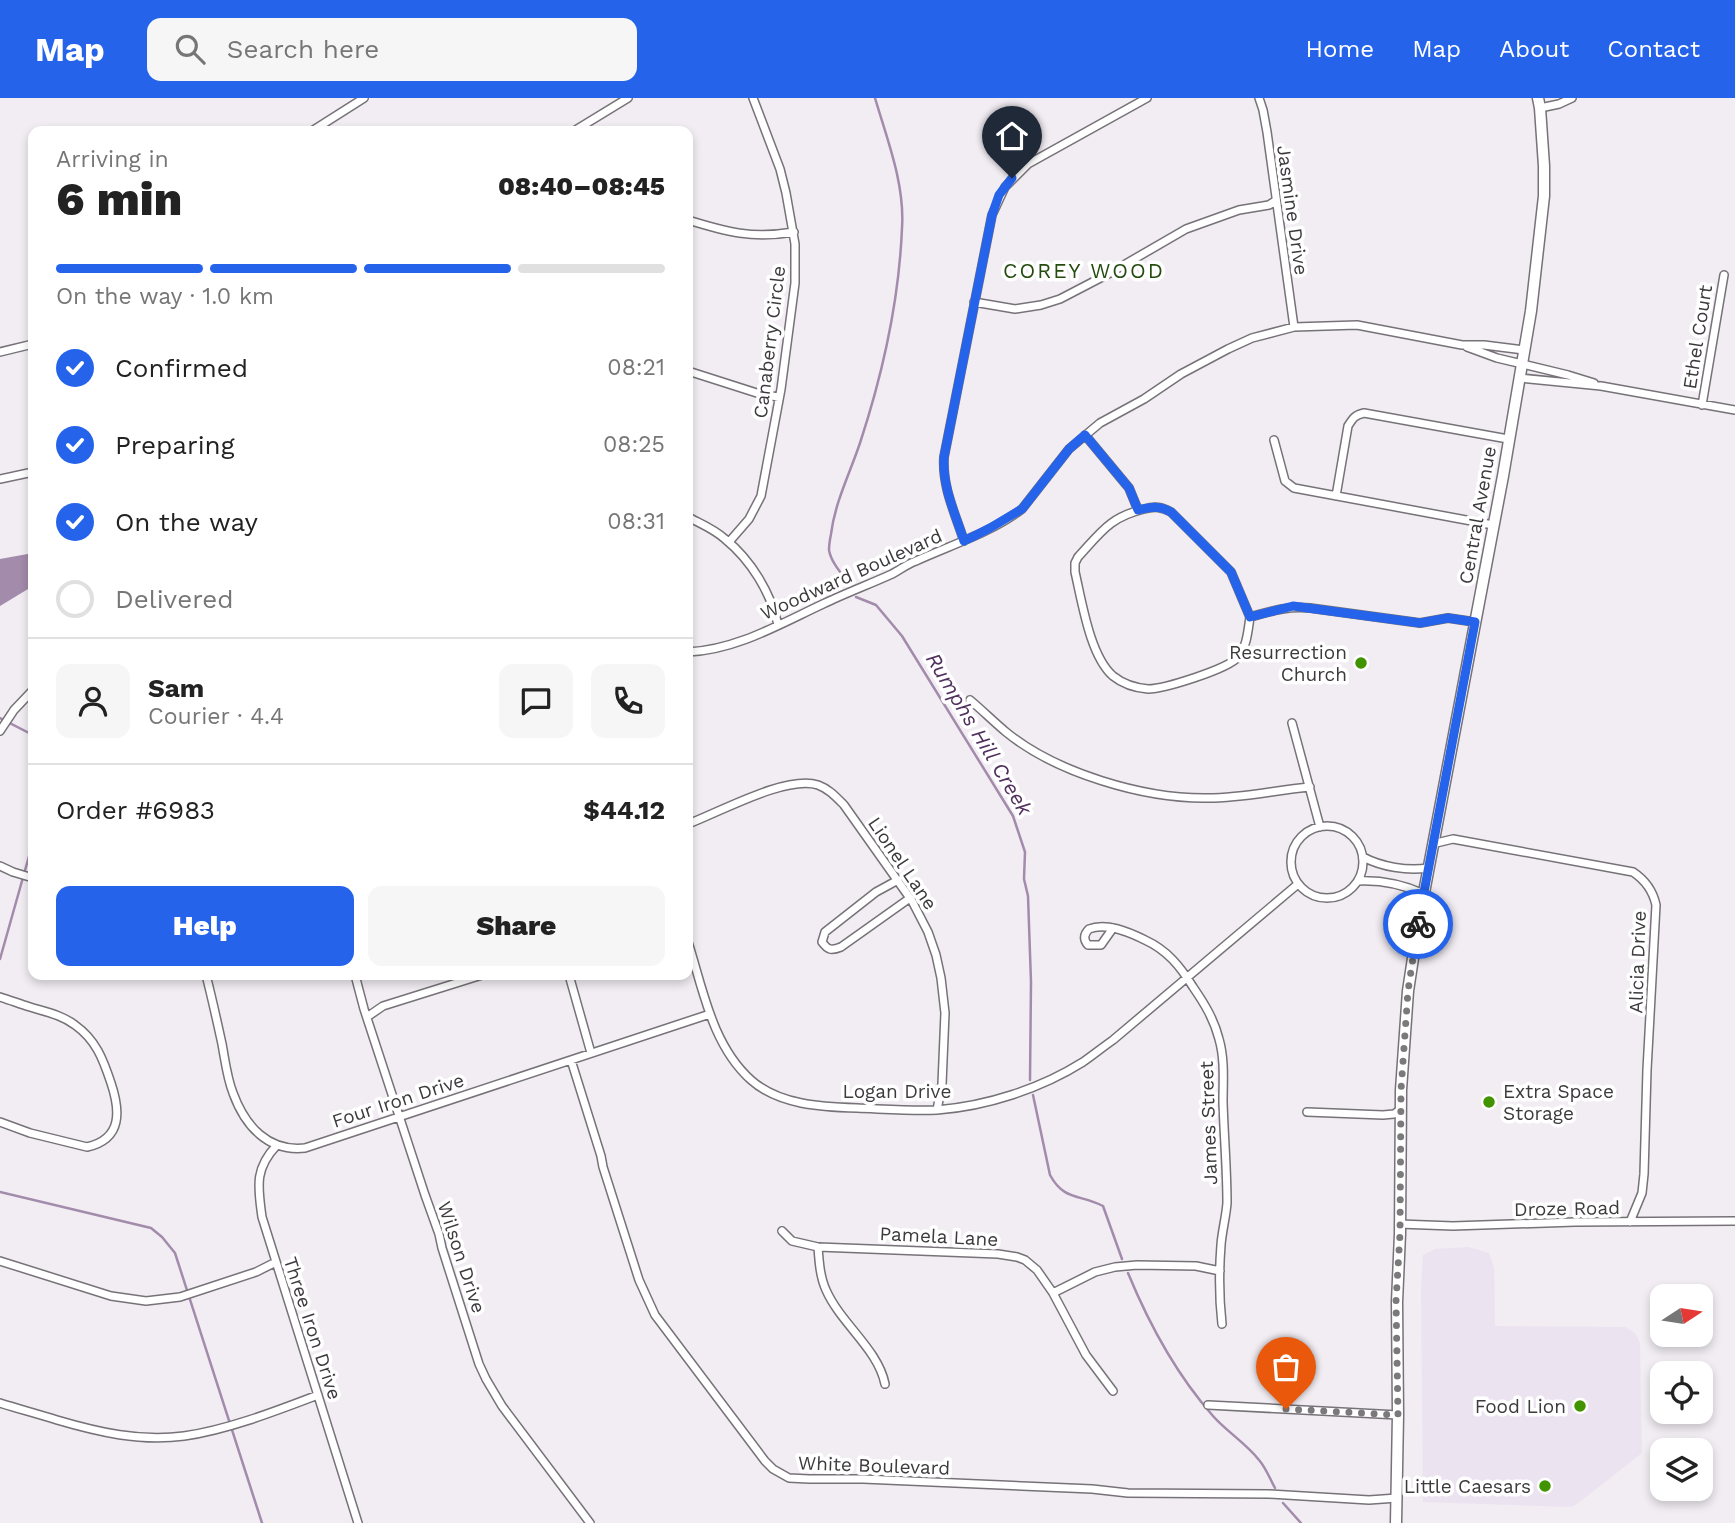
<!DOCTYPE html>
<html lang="en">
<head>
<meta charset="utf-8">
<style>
	body { margin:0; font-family:"Work Sans",sans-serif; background:#f6f6f6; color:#222; height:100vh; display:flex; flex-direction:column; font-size:26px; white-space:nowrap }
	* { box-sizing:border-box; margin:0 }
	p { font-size:23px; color:#767676 }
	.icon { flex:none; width:38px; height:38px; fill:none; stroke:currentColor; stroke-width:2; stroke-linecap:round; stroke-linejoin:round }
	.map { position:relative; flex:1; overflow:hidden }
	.panel { position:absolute; left:28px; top:28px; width:665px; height:854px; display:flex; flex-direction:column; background:#fff; border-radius:14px; box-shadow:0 4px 10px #0003 }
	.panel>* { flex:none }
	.needle { width:46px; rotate:78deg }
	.tools { position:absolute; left:1650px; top:1186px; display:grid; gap:14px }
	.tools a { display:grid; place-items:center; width:63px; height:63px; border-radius:14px; background:#fff; box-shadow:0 4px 10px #0003; font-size:35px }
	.pin { position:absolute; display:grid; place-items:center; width:60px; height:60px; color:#fff; margin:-72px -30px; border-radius:50% 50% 50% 0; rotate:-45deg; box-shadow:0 0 7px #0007 }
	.pin .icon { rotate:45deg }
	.courier { position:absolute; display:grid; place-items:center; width:70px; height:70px; margin:-35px; border:5px solid #2563eb; border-radius:50%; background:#fff; color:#222; box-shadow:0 2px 9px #0007 }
	.headline em { font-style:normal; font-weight:800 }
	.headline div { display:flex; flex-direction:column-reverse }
	.headline { display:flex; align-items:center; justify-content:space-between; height:119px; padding:0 28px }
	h1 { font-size:46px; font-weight:800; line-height:52px }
	.bar { display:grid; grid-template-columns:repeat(4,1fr); gap:10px 7px; align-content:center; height:84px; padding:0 28px }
	.bar i { height:9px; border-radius:5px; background:#e0e0e0 }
	.bar .current { background:#2563eb }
	.bar p { grid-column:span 4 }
	.line { display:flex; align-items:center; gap:18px; padding:0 28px; border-top:2px solid #e0e0e0 }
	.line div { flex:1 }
	.round { display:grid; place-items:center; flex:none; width:74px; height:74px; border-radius:14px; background:#f6f6f6 }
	ol { padding:0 28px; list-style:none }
	li { display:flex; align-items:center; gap:21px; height:77px }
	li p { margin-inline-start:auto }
	li .icon { padding:7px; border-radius:50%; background:#2563eb; color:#fff; stroke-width:4 }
	li:last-child { color:#767676 }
	li i { width:38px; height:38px; border:4px solid #e0e0e0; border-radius:50% }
	.cta { display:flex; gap:14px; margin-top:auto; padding:14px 28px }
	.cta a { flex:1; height:80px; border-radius:14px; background:#2563eb; color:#fff; font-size:28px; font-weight:800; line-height:80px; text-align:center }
	.cta a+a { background:#f6f6f6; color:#222 }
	header { display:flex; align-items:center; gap:42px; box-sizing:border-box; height:98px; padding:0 35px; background:#2563eb; color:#fff }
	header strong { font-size:33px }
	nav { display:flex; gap:38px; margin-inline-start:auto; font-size:24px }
	.search { width:490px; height:63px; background:#f6f6f6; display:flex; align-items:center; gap:18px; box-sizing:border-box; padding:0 24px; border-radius:14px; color:#767676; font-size:26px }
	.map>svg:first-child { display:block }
</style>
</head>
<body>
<header>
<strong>Map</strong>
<div class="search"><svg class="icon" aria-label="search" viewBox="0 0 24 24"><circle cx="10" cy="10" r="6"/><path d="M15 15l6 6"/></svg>Search here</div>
<nav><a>Home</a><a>Map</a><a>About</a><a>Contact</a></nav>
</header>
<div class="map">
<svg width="1735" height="1425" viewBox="0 0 1735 1425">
	<rect width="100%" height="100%" fill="#f1edf3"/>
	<path fill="#ece3f0" d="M1468 1149 1489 1155 1494 1170 1495 1228 1625 1229 1635 1235 1640 1245 1642 1355 1577 1406 1571 1409 1423 1404 1421 1191 1423 1157 1435 1151Z"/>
	<path fill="#a38bab" d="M33 455V488L0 508V461Z"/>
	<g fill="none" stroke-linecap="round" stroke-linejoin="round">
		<path stroke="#a38bab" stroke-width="2.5" d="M848 484C841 475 831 464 829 452 829 447 830 441 831 436 835 404 850 375 860 345 883 275 899 204 902 130 905 86 887 41 875 0
			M856 499 876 507 902 538 1013 718 1025 754 1024 781 1028 798 1031 884 1030 982
			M0 620 33 637
			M0 861 33 744
			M1033 997 1050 1077C1064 1103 1080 1096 1103 1108L1122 1161
			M0 1094 151 1130 162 1139 175 1155 262 1425
			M1128 1175C1149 1226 1176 1276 1213 1318 1226 1333 1247 1346 1259 1362 1266 1370 1270 1381 1275 1390
			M1283 1405 1301 1425"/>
		<g stroke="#767278" stroke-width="10">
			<path id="street" d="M1259 0 1263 12 1267 34 1294 229
				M1540 10 1559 6 1572 0
				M312 33 364 0
				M574 33 628 0
				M688 122C727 134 752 141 794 134
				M974 204 1015 211 1041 207 1060 201 1110 175 1186 131 1239 112 1269 107 1275 103
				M1467 249 1497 260 1568 277 1594 285
				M0 254 33 246
				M688 273 763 297 779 299
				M1520 280 1601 288 1735 312
				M1702 307 1724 177
				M1085 337 1129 390 1138 412
				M1274 342 1285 383 1294 390 1493 427
				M0 381 33 374
				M1336 398 1348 328C1353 320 1355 317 1364 315L1508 341
				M688 419C701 426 714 431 725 441 751 462 771 495 778 527
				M964 443C955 415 942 389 944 359L992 117 1005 89 1028 66 1147 0
				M729 444 749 421 761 398 781 291 795 185V146L786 95 780 71 753 0
				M1250 519 1231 474 1171 414C1162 409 1155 408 1144 411 1110 419 1101 434 1078 459L1075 465V474C1082 504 1090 558 1113 578 1123 586 1136 590 1148 591 1164 591 1228 571 1238 559 1247 549 1248 532 1250 519 1272 513 1287 508 1310 510L1420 525 1448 520 1475 524
				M688 554C736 552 780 526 823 506 846 495 870 486 892 476 900 472 907 466 916 463 951 447 990 435 1022 411L1069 351 1100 325 1144 301 1181 276 1228 251 1252 240 1294 229 1357 227 1462 247H1484L1524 252
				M970 602C982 612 994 624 1006 634 1056 675 1144 701 1208 700 1242 700 1276 692 1310 689
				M1292 625 1320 729
				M0 633 14 612 33 592
				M688 726C720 714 786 677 818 687 829 691 836 699 844 707L912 803 928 834 936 857 941 880 945 915 942 986 937 1012
				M1291 764a36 36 0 1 1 72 0a36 36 0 1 1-72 0Z
				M1432 746 1453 741 1633 774C1645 782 1653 793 1656 807L1647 972 1644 1076 1642 1095 1630 1124
				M1363 759C1382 769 1407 773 1428 770
				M0 768 13 774 33 780
				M898 782 876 794 825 834 822 844C828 852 831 853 841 849L910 800
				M1358 783C1382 782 1402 786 1424 796
				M1113 830 1101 847H1088C1083 841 1084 836 1089 831 1106 824 1129 834 1145 842 1167 852 1180 868 1193 889 1204 905 1214 921 1219 941 1225 962 1223 983 1223 1004 1224 1038 1227 1071 1227 1105 1226 1119 1222 1133 1221 1147 1219 1173 1219 1200 1222 1226
				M688 844C703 891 712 947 751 982 779 1007 822 1009 857 1010 884 1011 911 1013 937 1012 987 1008 1040 991 1083 964 1093 957 1103 949 1113 942L1298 786
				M206 877C212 900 217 923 222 946 225 962 227 980 233 995 245 1028 268 1054 305 1050L710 916
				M355 877 364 911 425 1097 439 1136 442 1150 479 1266 486 1281 502 1308 590 1425
				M569 877 591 955
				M0 899C10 902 20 906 30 909 46 914 62 917 75 927 96 942 103 961 111 985 120 1012 123 1041 87 1049L30 1035 0 1024
				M367 919 383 908 482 877
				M571 962 601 1058 603 1069 639 1182 655 1217 765 1363 773 1371 789 1380 809 1381H863L1092 1391 1128 1395 1269 1396 1369 1402 1397 1400
				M1307 1014 1383 1017 1394 1016 1401 1011
				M277 1047C254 1071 258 1089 262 1119L358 1425
				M1399 1126 1453 1128 1575 1124 1735 1123
				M782 1133 792 1143 818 1149 998 1156 1017 1159 1025 1162 1037 1172 1053 1195 1086 1257 1113 1293
				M818 1149C819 1163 820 1179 826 1192 841 1226 878 1251 885 1286
				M0 1163 111 1198 146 1203 180 1199 256 1174 276 1164
				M1053 1195 1095 1174 1115 1169 1137 1167 1196 1168 1220 1173
				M0 1305C19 1311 38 1316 57 1322 98 1334 140 1344 184 1338 227 1332 276 1313 318 1297
				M1208 1307 1398 1317"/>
		</g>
		<g stroke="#767278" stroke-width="13">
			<path id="secondary" d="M1396 1425 1398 1317 1397 1204 1400 1136 1401 992 1408 893 1419 821 1503 378 1531 213 1544 98V68L1540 10 1538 0"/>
		</g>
		<use href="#street" stroke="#fff" stroke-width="7"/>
		<use href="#secondary" stroke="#fff" stroke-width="10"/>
	</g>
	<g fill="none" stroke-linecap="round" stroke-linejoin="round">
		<path stroke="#7b797c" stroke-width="7" stroke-dasharray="0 12.6" d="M1286 1311 1398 1317 1396 1203 1400 1136 1401 992 1408 893 1418 826"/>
		<path stroke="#2563eb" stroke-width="9" d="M1012 80 999 97 992 117 944 359C942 388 955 415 964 443L990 430 1022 411 1069 351 1085 337 1129 390 1138 412C1151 409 1158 407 1171 414L1231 474 1250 519 1293 508 1420 525 1448 520 1475 524 1418 826"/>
	</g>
	<g fill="#419400" stroke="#fff" stroke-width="2.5">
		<circle cx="1361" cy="565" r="7"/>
		<circle cx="1489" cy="1004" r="7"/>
		<circle cx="1580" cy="1308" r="7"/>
		<circle cx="1545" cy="1388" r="7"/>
	</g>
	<g text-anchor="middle" stroke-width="7" stroke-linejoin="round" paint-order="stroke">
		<g font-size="19" fill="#3c3a3c" stroke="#fff">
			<text transform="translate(1293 112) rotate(82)" y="7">Jasmine Drive</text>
			<text transform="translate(1697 239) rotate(-81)" y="7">Ethel Court</text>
			<text transform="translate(769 244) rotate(-83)" y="7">Canaberry Circle</text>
			<text transform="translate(1477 417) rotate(-80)" y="7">Central Avenue</text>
			<text transform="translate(851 476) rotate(-24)" y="7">Woodward Boulevard</text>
			<text transform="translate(903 765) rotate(56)" y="7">Lionel Lane</text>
			<text transform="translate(1637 864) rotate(-88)" y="7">Alicia Drive</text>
			<text x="897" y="1000">Logan Drive</text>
			<text transform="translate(398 1002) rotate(-18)" y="7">Four Iron Drive</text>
			<text transform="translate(1208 1025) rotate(-92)" y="7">James Street</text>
			<text transform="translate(1567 1110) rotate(-1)" y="7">Droze Road</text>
			<text transform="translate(939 1138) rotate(3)" y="7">Pamela Lane</text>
			<text transform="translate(462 1159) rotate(72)" y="7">Wilson Drive</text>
			<text transform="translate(313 1230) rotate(72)" y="7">Three Iron Drive</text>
			<text transform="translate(874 1367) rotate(2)" y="7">White Boulevard</text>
		</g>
		<g font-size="19" fill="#3c3a3c" stroke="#fff" text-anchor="end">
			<text x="1347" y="561">Resurrection<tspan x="1347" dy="22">Church</tspan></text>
			<text x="1503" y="1000" text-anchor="start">Extra Space<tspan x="1503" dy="22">Storage</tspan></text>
			<text x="1566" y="1315">Food Lion</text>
			<text x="1531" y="1395">Little Caesars</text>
		</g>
		<g font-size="21" letter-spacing="2" fill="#244c0f" stroke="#fff">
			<text x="1084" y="180">COREY WOOD</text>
		</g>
		<g font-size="21" font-style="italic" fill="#51305d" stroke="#fff">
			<text transform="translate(979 636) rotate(59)" y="7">Rumphs Hill Creek</text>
		</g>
	</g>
</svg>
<div class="tools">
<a><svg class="needle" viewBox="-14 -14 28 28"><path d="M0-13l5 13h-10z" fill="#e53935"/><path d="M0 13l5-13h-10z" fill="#767676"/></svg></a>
<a><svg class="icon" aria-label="locate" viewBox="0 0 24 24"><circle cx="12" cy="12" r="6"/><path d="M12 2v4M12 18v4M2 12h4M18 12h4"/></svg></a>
<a><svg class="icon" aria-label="layers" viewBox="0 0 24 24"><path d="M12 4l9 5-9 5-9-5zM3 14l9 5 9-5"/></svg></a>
</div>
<div class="pin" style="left:1286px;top:1311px;background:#ea580c"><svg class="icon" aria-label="bag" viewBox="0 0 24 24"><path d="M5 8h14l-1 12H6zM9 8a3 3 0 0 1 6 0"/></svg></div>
<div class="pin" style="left:1012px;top:80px;background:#1f2937"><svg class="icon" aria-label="home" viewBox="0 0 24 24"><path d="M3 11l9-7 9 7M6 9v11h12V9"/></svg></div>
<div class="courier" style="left:1418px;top:826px"><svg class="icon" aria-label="bike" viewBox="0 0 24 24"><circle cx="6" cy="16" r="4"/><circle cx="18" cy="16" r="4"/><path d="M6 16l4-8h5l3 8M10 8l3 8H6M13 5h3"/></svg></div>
<section class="panel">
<div class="headline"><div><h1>6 min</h1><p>Arriving in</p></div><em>08:40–08:45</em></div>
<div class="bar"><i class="current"></i><i class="current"></i><i class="current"></i><i></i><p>On the way · 1.0 km</p></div>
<ol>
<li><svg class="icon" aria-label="check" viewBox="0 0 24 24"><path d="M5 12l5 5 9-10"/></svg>Confirmed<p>08:21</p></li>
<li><svg class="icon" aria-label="check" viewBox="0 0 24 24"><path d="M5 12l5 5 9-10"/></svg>Preparing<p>08:25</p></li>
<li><svg class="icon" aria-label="check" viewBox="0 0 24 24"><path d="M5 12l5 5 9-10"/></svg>On the way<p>08:31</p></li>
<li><i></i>Delivered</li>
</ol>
<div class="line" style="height:126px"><a class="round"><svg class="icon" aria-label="person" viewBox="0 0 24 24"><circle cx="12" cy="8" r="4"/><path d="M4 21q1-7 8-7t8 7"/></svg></a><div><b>Sam</b><p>Courier · 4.4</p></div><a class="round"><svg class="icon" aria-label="chat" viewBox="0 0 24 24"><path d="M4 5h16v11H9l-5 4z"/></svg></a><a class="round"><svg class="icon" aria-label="phone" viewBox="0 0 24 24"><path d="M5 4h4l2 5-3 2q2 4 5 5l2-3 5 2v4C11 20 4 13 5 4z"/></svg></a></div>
<div class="line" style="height:91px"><div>Order #6983</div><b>$44.12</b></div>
<div class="cta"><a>Help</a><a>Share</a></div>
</section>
</div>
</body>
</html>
